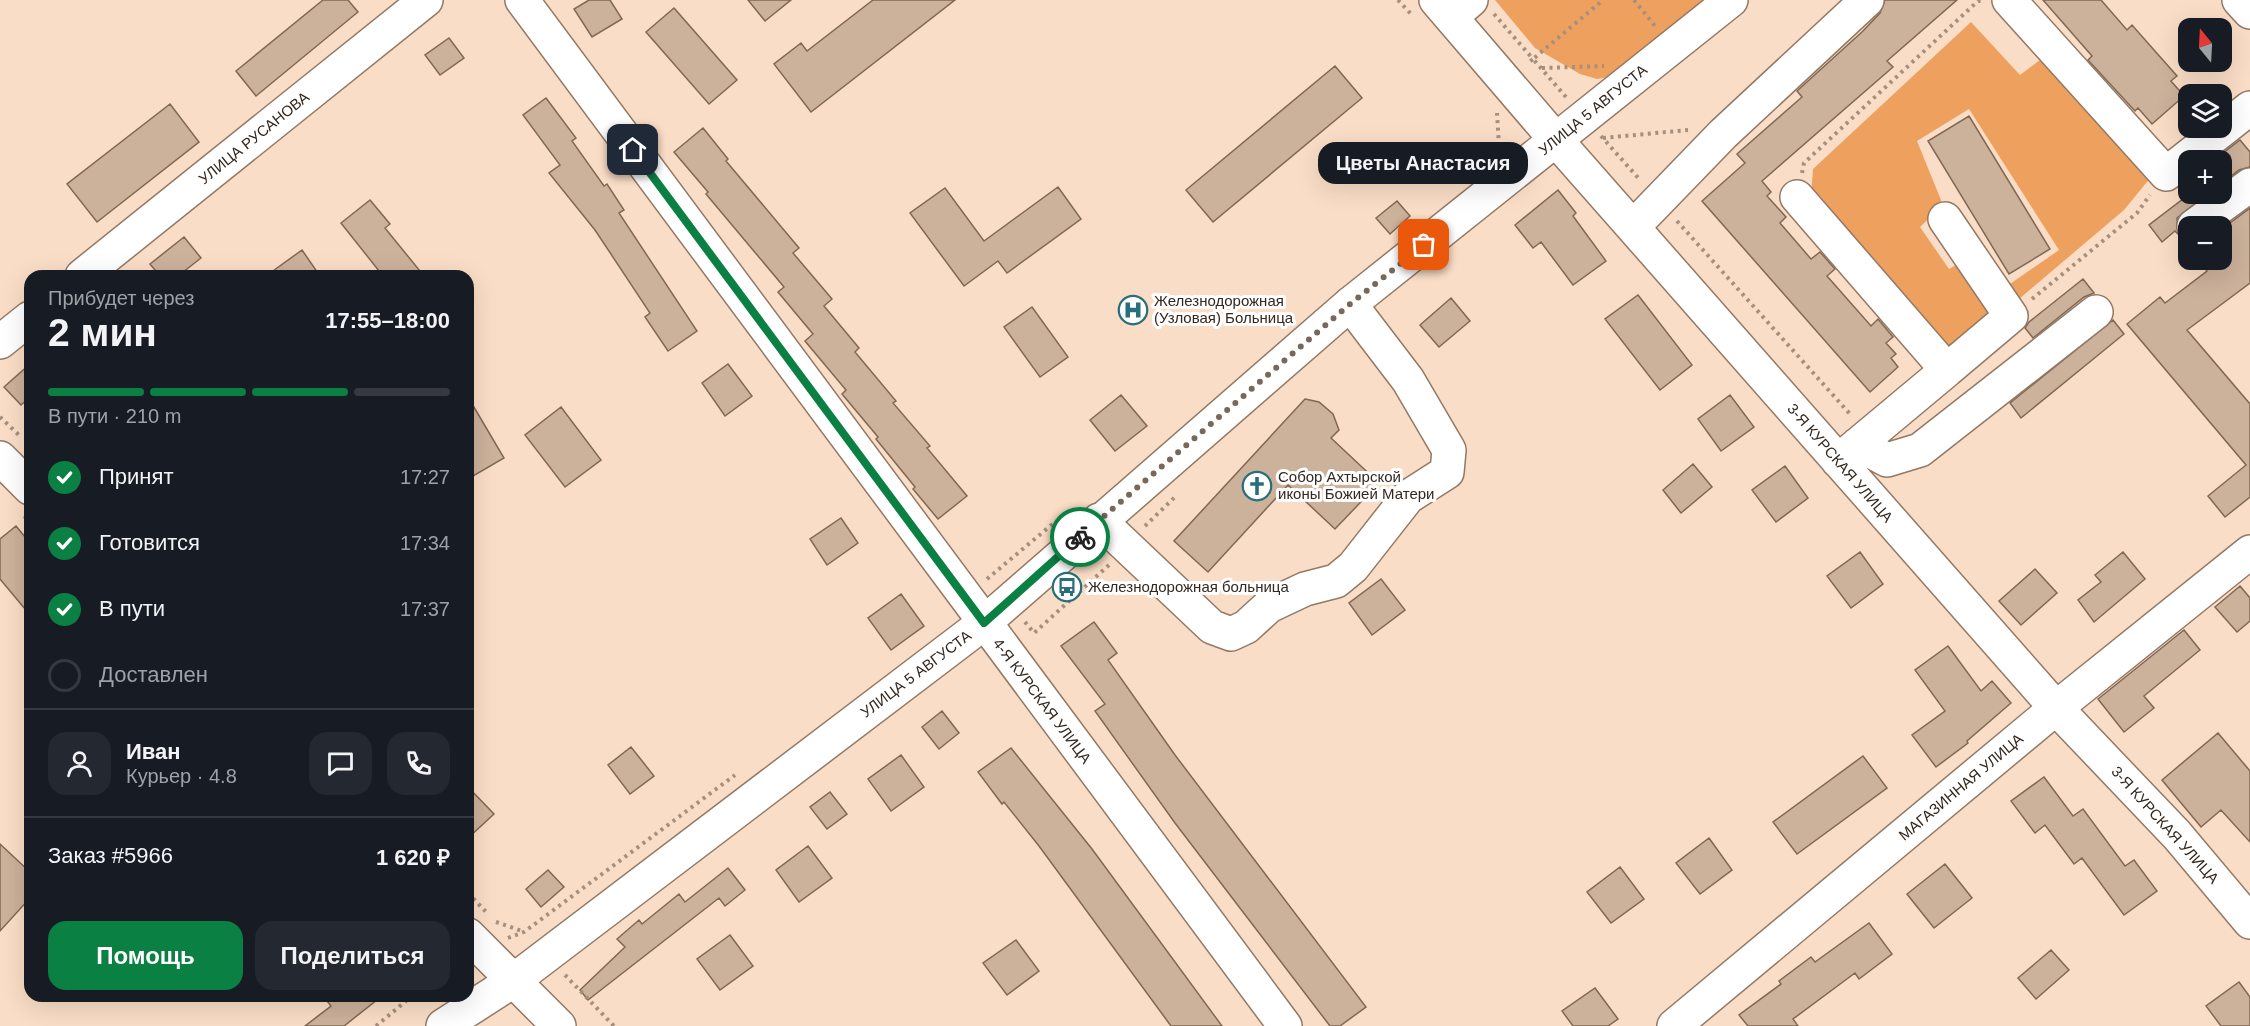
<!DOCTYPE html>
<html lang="ru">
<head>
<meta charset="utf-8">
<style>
	body { margin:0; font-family:Helvetica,sans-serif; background:#242831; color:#f1f3f6; height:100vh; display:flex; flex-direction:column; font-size:22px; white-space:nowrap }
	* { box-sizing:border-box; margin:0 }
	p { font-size:20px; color:#9ea1a6 }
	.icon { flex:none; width:33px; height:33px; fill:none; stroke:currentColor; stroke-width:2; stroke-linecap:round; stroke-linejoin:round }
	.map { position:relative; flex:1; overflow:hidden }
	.drawer { position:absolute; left:24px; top:270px; width:450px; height:732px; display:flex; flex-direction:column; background:#171b24; border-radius:18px; box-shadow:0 6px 24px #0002 }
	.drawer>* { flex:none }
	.needle { width:39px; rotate:342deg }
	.tools { position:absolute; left:2178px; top:18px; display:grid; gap:12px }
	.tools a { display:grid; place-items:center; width:54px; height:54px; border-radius:12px; background:#171b24; box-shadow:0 6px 24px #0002; font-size:30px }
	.pin { position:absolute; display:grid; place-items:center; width:51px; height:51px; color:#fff; margin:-26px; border-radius:12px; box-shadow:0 3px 9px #0006 }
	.courier { position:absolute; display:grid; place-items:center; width:60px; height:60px; margin:-30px; border:4px solid #0b8043; border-radius:50%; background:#fff; color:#222; box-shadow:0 2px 8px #0007 }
	.bubble { position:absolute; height:42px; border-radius:18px; background:#171b24; box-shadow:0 6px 24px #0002; font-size:20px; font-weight:700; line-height:42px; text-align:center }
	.summary em { font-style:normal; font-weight:700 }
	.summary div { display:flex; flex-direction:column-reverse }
	.summary { display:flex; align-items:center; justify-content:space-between; height:102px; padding:0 24px }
	h1 { font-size:39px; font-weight:700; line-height:45px }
	.bar { display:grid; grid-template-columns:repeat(4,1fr); gap:9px 6px; align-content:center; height:72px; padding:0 24px }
	.bar i { height:8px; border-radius:4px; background:#363941 }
	.bar .current { background:#0b8043 }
	.bar p { grid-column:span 4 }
	.line { display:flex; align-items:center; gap:15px; padding:0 24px; border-top:2px solid #363941 }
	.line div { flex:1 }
	.round { display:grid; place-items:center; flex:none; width:63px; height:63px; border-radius:18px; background:#242831 }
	ol { padding:0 24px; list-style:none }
	li { display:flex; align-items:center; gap:18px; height:66px }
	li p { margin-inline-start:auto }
	li .icon { padding:6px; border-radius:50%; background:#0b8043; color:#fff; stroke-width:4 }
	li:last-child { color:#9ea1a6 }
	li i { width:33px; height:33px; border:3px solid #363941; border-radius:50% }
	.primary-button { display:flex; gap:12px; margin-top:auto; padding:12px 24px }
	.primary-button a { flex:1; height:69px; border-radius:18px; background:#0b8043; color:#fff; font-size:24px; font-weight:700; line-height:69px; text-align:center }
	.primary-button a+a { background:#242831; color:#f1f3f6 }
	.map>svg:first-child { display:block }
</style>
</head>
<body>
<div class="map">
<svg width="2250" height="1026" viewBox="0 0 2250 1026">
	<rect width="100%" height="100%" fill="#faddc6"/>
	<path fill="#eea15f" d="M1495 0H1704L1615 76 1597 79 1580 74 1535 48Z
		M1971 22 2020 75 2048 54 2151 177 2124 210 2019 299 2010 284 2059 250 1969 109 1917 141 1943 205 1920 227 1949 269 1961 262 1982 290 1990 318 1948 353 1811 195 1813 169Z"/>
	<path fill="#ccb19b" stroke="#816854" stroke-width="1.5" d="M323 0H348L358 12 256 96 236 71Z
		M589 0H610L622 19 592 37 574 9Z
		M748 0H791L765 21Z
		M873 0H955L811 112 774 64 801 43 807 51Z
		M1885 0H1957L1887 61 1893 67 1762 181 1771 192 1767 196 1786 217 1780 223 1811 259 1820 252 1835 269 1827 276 1871 326 1878 319 1893 337 1886 343 1896 354 1891 358 1898 367 1870 392 1702 201 1745 163 1737 154 1802 97 1797 91 1863 31 1880 13Z
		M2043 0H2101L2127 30 2132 25 2177 76 2171 81 2184 96 2152 124 2138 108 2135 111 2088 60 2092 56Z
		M674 8 737 80 709 104 646 32Z
		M449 38 464 58 440 75 425 55Z
		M1335 66 1362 98 1213 222 1186 190Z
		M546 98 576 138 572 141 604 186 607 184 624 210 619 213 697 331 668 351 645 317 650 313 595 230 549 173 560 165 523 115Z
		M170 104 199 142 97 222 67 184Z
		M1969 116 2050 249 2009 274 1928 141Z
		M703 128 728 159 726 161 799 248 793 253 832 299 824 306 859 348 855 352 896 401 893 403 930 446 927 448 967 496 938 519 913 489 915 487 876 439 878 437 842 394 846 390 805 341 813 334 778 292 784 287 706 194 708 192 674 152Z
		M2240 140 2250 152V167L2239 170 2222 183V160H2214Z
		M2188 180V194H2207L2177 218 2178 234 2175 231 2162 242 2149 225 2188 195 2181 186Z
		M1058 187 1081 219 1007 273 998 261 964 286 910 213 945 188 984 241Z
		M1558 190 1576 213 1573 216 1606 261 1573 285 1541 242 1533 248 1515 225Z
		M370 200 390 224 385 228 424 276H383L341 223Z
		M1397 201 1410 216 1390 234 1376 218Z
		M2250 208V283L2187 330 2250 404V497L2225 517 2208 496 2246 465 2127 324 2160 297 2165 303 2207 271 2198 260H2222V229Z
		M184 237 201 258 178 276H160L150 264Z
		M302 250 320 276H266Z
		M2083 279 2094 293 2084 297 2033 338 2025 328 2029 322Z
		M1638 295 1692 365 1660 390 1605 319Z
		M1451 298 1470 321 1439 347 1420 325Z
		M1032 307 1068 357 1040 377 1004 327Z
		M2113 320 2124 334 2021 418 2010 403Z
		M30 364V397L21 405 4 387Z
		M728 364 752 396 725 416 702 383Z
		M1121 395 1147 426 1115 451 1090 420Z
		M1730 395 1754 427 1721 451 1698 419Z
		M468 397 504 458 468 479Z
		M1305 399 1319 402 1333 414 1339 430 1331 438 1379 483 1335 529 1288 485 1208 572 1174 541Z
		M561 407 601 460 565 487 525 435Z
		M1693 464 1712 487 1681 513 1663 490Z
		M1785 466 1808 498 1776 522 1752 490Z
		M841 518 858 543 827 565 810 539Z
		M16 526 30 543V615L0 579V539Z
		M1860 552 1883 584 1851 608 1827 576Z
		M2123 552 2145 579 2094 622 2078 600 2101 582 2095 575Z
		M2035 569 2057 593 2021 625 1999 601Z
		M1381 579 1405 610 1372 635 1349 603Z
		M2240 586 2250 598V621L2237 632 2215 607Z
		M901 594 924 626 891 650 868 618Z
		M1094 622 1117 653 1108 660 1175 755 1366 1007 1340 1026H1330L1175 823 1095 711 1105 704 1061 646Z
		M2184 630 2200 650 2144 696 2154 708 2124 732 2098 699Z
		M1948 646 1981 691 1992 681 2011 703 1967 741 1968 743 1936 767 1912 735 1945 711 1915 670Z
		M942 711 959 733 939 749 922 727Z
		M2218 733 2250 771V842L2221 810 2201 827 2162 780Z
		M631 747 654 776 630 794 608 765Z
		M1011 748 1092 849 1222 1026H1171L1039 846 1004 802 1002 804 978 772Z
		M901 755 924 787 891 811 868 779Z
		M1863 756 1887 788 1797 854 1773 822Z
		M2044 777 2073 816 2083 809 2125 866 2134 860 2157 891 2124 915 2082 858 2074 864 2045 825 2035 833 2011 801Z
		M468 787 494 814 468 838Z
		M830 792 847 814 827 829 810 807Z
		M1709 838 1732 870 1700 894 1676 863Z
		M0 844 30 872V898L0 931Z
		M808 846 832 878 799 902 776 870Z
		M1945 864 1972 898 1934 928 1907 894Z
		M1620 867 1644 899 1611 923 1587 892Z
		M728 868 745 890 725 906 719 898 588 1000 580 990 625 947 617 939 639 920 642 924 679 894 685 902Z
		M548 870 564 887 541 907 526 889Z
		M1869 923 1892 954 1859 979 1855 973 1793 1019 1798 1026H1748L1739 1015 1781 984 1779 981 1811 957 1815 962Z
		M730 935 753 966 720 990 697 959Z
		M1016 940 1039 971 1007 995 983 963Z
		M2051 950 2069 970 2036 999 2018 978Z
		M2239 982 2250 997V1026H2221L2206 1006Z
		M1595 988 1618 1019 1608 1026H1573L1562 1011Z
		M323 996H382L344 1026H305L331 1006Z"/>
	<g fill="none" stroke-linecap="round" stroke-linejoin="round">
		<g stroke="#937965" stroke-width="36">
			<path id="minor" d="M522 0 1285 1026
				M2009 0 2166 174 2250 108
				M2239 0 2250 12
				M1451 17 1471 0
				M1556 140 2056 708 2177 835 2250 922
				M1797 197 1947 370 1838 461
				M1945 219 2011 316 1947 370
				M2194 226 2250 185
				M1633 227 1723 134 1867 0
				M82 276 426 0
				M0 342 30 318
				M1858 444 1887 460 1920 450 2096 312
				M0 458 30 488
				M1099 520 1212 627 1231 634 1246 627 1269 606 1305 589 1336 581 1353 567 1408 497 1447 472 1449 450 1408 380 1350 304
				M468 935 559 1026
				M1674 1026 2056 708 2250 552"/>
		</g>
		<g stroke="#937965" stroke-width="36">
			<path id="major" d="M1436 0 1556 140
				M443 1026 513 981 984 623 1350 304 1731 0"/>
		</g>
		<path stroke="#a5907f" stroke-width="4" stroke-dasharray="3 4.5" stroke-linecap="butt" d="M1398 0 1411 14
			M1634 0 1655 26
			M1494 14 1533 59 1527 64
			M1542 68 1604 66
			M1566 97 1533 59 1603 0
			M1601 136 1640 180
			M1603 138 1688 130
			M1482 160 1499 146 1497 113
			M1802 173 1804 163 1978 1H1984
			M1677 221 1850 414
			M2032 299 2137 213 2150 195
			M0 417 21 437
			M24 516 30 522
			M1145 526 1176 496
			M987 579 1055 522
			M1025 622 1034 633 1109 565
			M468 893 488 914
			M496 922 522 931
			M508 938 524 932 735 775
			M565 975 614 1026
			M376 1026 412 996"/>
		<use href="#minor" stroke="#fff" stroke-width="33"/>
		<use href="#major" stroke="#fff" stroke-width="33"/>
	</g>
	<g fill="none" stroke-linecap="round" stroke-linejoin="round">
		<path stroke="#79675a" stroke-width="6" stroke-dasharray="0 10.8" d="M1080 537 1350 304 1424 245"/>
		<path stroke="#0b8043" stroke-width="8" d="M633 150 984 623 1080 537"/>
	</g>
	<defs>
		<g id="hospital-ring" transform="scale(1.5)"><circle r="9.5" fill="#fff" stroke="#276f7a" stroke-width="1.5"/><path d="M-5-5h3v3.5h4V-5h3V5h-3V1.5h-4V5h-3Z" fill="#276f7a"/></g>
		<g id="church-ring" transform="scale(1.5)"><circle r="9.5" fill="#fff" stroke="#276f7a" stroke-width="1.5"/><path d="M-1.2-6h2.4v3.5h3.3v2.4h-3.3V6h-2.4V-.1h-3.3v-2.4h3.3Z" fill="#276f7a"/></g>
		<g id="bus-ring" transform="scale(1.5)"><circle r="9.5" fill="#fff" stroke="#276f7a" stroke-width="1.5"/><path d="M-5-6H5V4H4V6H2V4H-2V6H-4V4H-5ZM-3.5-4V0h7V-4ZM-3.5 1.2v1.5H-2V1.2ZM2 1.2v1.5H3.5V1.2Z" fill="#276f7a"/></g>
	</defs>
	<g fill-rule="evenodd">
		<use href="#hospital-ring" x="1133" y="310"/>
		<use href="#church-ring" x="1257" y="486"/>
		<use href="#bus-ring" x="1067" y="587"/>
	</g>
	<g text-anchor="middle" stroke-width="6" stroke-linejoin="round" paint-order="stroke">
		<g font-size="15" fill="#332820" stroke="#fff">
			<text transform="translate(1593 110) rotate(-39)" y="5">УЛИЦА 5 АВГУСТА</text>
			<text transform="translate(254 138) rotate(-39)" y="5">УЛИЦА РУСАНОВА</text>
			<text transform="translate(1840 463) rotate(49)" y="5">3-Я КУРСКАЯ УЛИЦА</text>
			<text transform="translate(916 674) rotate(-37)" y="5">УЛИЦА 5 АВГУСТА</text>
			<text transform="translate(1042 701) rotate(53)" y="5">4-Я КУРСКАЯ УЛИЦА</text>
			<text transform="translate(1961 787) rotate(-40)" y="5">МАГАЗИННАЯ УЛИЦА</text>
			<text transform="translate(2165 825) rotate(48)" y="5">3-Я КУРСКАЯ УЛИЦА</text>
		</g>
		<g font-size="15" fill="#332820" stroke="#fff" text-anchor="start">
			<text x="1154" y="306">Железнодорожная<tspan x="1154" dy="17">(Узловая) Больница</tspan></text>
			<text x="1278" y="482">Собор Ахтырской<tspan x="1278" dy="17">иконы Божией Матери</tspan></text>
			<text x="1088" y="592">Железнодорожная больница</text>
		</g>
	</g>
</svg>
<div class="tools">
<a><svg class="needle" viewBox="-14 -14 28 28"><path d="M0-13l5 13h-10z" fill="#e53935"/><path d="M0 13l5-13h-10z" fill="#9ea1a6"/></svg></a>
<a><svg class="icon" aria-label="layers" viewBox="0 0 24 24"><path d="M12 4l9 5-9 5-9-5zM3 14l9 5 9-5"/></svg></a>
<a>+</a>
<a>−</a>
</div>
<div class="pin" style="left:1424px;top:245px;background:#ea580c"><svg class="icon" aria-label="bag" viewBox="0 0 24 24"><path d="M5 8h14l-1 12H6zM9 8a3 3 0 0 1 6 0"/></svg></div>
<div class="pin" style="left:633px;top:150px;background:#1f2937"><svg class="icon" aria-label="home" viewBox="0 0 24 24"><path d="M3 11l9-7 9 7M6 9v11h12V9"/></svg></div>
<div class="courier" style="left:1080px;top:537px"><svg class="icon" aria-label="bike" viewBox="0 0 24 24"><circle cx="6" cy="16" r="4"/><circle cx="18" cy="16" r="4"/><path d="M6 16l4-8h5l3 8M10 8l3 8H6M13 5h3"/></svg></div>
<div class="bubble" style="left:1318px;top:142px;width:210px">Цветы Анастасия</div>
<section class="drawer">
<div class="summary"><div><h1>2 мин</h1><p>Прибудет через</p></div><em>17:55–18:00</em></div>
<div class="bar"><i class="current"></i><i class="current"></i><i class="current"></i><i></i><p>В пути · 210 m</p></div>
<ol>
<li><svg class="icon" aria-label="check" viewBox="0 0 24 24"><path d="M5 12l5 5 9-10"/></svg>Принят<p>17:27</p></li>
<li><svg class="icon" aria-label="check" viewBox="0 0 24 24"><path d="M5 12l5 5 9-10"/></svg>Готовится<p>17:34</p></li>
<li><svg class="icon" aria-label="check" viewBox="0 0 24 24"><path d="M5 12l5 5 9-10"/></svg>В пути<p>17:37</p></li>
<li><i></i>Доставлен</li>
</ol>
<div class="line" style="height:108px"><a class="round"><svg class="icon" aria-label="person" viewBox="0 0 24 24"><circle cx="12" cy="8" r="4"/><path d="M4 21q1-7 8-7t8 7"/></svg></a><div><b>Иван</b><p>Курьер · 4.8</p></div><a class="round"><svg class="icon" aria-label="chat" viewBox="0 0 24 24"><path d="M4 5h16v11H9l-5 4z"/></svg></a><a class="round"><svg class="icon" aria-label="phone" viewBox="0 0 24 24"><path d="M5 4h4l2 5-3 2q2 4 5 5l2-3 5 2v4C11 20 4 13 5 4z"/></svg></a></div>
<div class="line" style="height:78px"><div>Заказ #5966</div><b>1 620 ₽</b></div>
<div class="primary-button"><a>Помощь</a><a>Поделиться</a></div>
</section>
</div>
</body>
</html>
